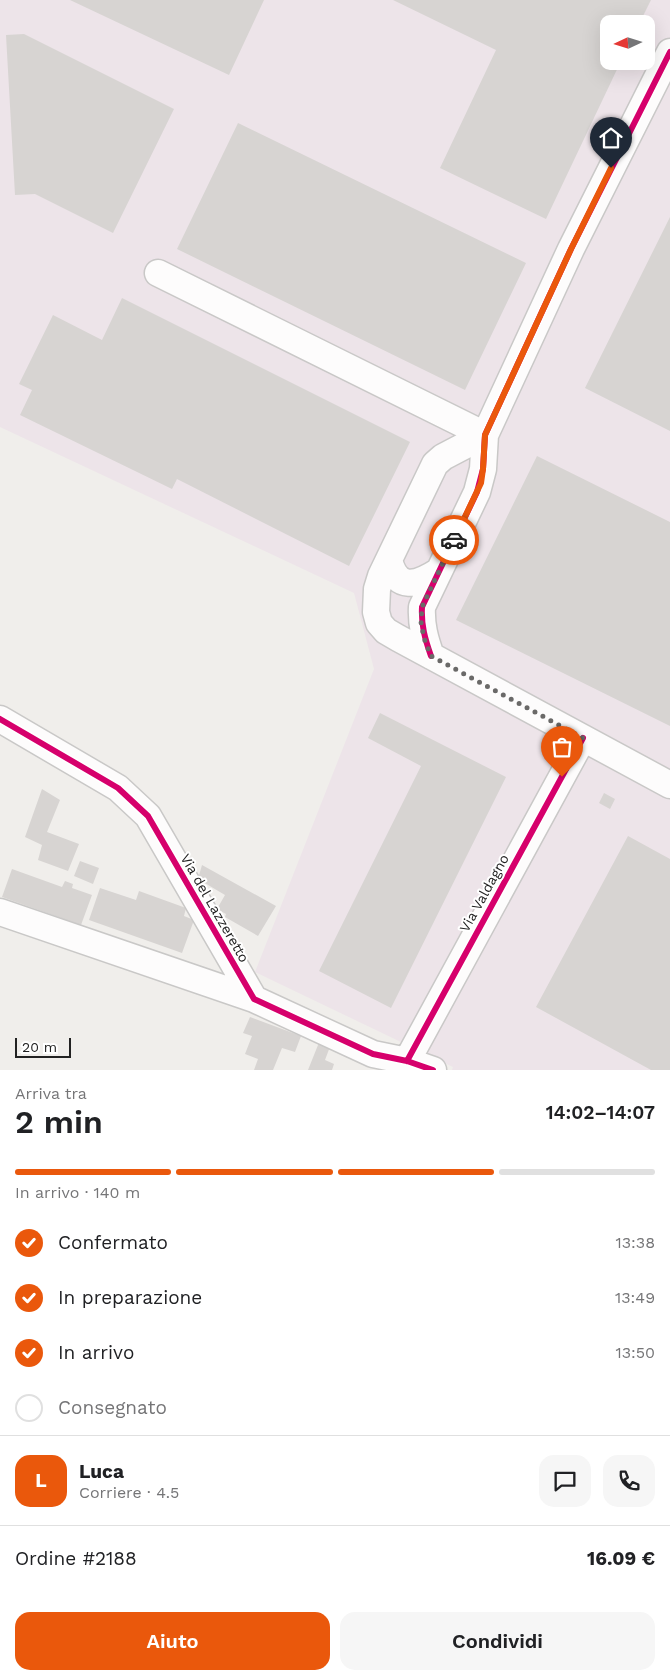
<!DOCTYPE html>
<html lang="it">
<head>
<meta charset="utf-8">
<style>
	body { margin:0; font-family:"Work Sans",sans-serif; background:#f6f6f6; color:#202124; height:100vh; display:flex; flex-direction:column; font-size:19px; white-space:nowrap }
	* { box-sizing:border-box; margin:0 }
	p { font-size:16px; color:#757577 }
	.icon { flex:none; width:28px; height:28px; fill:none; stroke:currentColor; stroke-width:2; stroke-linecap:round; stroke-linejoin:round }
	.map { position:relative; height:1070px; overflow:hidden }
	.side { display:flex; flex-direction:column; background:#fff; flex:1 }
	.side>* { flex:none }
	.needle { width:32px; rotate:266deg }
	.buttons { position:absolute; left:600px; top:15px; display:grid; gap:10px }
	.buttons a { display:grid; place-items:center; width:55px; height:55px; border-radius:10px; background:#fff; box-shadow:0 5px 20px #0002; font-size:25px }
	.scale { position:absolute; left:15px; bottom:12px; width:56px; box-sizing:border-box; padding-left:5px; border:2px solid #222; border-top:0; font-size:14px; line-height:18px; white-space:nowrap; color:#222; -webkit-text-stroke:4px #fff; paint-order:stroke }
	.pin { position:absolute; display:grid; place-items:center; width:42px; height:42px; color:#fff; margin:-51px -21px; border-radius:50% 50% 50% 0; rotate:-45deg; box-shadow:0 0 5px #0007 }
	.pin .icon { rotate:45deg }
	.courier { position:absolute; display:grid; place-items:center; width:50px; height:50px; margin:-25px; border:4px solid #ea580c; border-radius:50%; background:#fff; color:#222; box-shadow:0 1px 6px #0007 }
	.overview em { font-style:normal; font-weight:600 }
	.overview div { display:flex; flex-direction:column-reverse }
	.overview { display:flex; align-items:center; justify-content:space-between; height:85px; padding:0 15px }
	h1 { font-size:32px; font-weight:600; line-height:38px }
	.bar { display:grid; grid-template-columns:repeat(4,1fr); gap:8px 5px; align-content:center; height:60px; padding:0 15px }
	.bar i { height:6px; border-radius:4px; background:#e0e0e0 }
	.bar .current { background:#ea580c }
	.bar p { grid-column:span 4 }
	.line { display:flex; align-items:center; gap:12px; padding:0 15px; border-top:1px solid #e0e0e0 }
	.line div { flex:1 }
	.round { display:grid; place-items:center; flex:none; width:52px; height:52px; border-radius:15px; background:#f6f6f6 }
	ol { padding:0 15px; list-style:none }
	li { display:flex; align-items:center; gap:15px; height:55px }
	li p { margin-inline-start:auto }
	li .icon { padding:5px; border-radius:50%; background:#ea580c; color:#fff; stroke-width:4 }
	li:last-child { color:#757577 }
	li i { width:28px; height:28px; border:2px solid #e0e0e0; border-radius:50% }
	.action { display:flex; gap:10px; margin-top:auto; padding:10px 15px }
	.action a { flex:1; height:58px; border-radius:15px; background:#ea580c; color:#fff; font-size:20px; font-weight:600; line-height:58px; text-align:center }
	.action a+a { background:#f6f6f6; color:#202124 }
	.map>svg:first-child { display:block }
</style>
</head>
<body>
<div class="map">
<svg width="670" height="1070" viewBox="0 0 670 1070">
	<rect width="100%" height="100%" fill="#f0eeeb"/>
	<path fill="#ede4e9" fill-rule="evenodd" d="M0 0H670V1070H452L453 1067 255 972 374 669 354 593 0 427ZM609 24H646V61H609Z"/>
	<path fill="#d7d4d2" d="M70 0H264L229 75Z
		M393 0H651L639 24H609V61H621L546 219 440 168 496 50Z
		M24 34 174 109 113 233 35 194 15 195 6 35Z
		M238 123 526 263 465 390 177 249Z
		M670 217V431L585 388Z
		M122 298 410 442 349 566 177 479 172 489 20 415 32 390 19 384 53 315 102 340Z
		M537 456 670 522V726L456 620Z
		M380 713 506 777 391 1008 319 971 421 766 368 738Z
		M42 789 60 800 47 832 79 844 68 871 38 860 42 845 25 837Z
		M604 793 615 799 610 809 599 803Z
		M628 836 670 859V1070H651L536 1007Z
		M80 861 99 868 93 884 74 876Z
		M202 865 276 906 258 936 225 917 226 914 217 909 225 895 198 879Z
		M12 869 62 887 65 881 73 884 72 888 92 895 81 925 2 897Z
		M100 888 136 900 139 891 186 908 184 916 194 920 182 953 89 920Z
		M250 1017 301 1036 295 1052 282 1048 273 1070H254L258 1059 245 1054 252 1036 243 1033Z
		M320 1040 331 1044 325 1060 334 1064 332 1070H308Z"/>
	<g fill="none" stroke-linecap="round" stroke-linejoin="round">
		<g stroke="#c9c8c7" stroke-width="29">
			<path id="minor" d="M158 273 485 435
				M485 435 443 457 435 464 381 576 377 589 376 612 379 623 386 631 398 638 670 785
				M389 560C397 592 417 585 439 571
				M431 656C425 639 421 625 422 607L477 492 483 469 485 435 571 249 670 52
				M0 719 118 788 148 816 254 999 373 1054 407 1061 433 1070
				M0 912 254 999
				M407 1061 583 738"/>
		</g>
		<use href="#minor" stroke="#fdfcfc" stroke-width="26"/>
		<g stroke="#fff" stroke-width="9">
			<path id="cycleway" d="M431 656C425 639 421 625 422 607L477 492 483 469 485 435 571 249 670 52
				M0 719 118 788 148 816 254 999 373 1054 407 1061 433 1070
				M407 1061 583 738"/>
		</g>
		<use href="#cycleway" stroke="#d6006c" stroke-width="6"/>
	</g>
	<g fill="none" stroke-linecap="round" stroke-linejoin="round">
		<path stroke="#6a6968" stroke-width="5" stroke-dasharray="0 9" d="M454 540 422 607 421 622 424 638 431 656 583 738 562 777"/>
		<path stroke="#ea580c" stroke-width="6" d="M454 540 481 483 483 469 485 435 571 249 611 168"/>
	</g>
	<g text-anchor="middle" stroke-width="4" stroke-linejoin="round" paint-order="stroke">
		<g font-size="14" fill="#222" stroke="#fff">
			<text transform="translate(484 893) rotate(-61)" y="5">Via Valdagno</text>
			<text transform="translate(215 908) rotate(60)" y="5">Via del Lazzeretto</text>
		</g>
	</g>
</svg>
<div class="buttons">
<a><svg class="needle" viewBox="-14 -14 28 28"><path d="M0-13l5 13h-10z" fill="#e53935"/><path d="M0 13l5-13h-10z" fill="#757577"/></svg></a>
</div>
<div class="scale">20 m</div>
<div class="pin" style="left:562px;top:777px;background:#ea580c"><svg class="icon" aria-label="bag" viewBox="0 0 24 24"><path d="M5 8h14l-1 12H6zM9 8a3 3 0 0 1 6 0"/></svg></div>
<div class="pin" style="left:611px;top:168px;background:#1f2937"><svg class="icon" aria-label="home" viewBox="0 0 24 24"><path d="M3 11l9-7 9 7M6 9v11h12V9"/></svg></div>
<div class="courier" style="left:454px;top:540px"><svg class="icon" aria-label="car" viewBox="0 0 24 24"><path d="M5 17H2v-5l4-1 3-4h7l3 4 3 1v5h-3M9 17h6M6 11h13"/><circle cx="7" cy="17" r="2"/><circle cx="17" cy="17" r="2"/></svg></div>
</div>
<section class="side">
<div class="overview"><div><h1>2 min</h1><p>Arriva tra</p></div><em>14:02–14:07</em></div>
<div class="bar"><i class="current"></i><i class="current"></i><i class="current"></i><i></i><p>In arrivo · 140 m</p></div>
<ol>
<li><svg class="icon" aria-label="check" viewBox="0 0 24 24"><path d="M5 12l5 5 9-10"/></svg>Confermato<p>13:38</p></li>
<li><svg class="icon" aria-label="check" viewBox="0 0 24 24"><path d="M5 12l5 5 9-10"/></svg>In preparazione<p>13:49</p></li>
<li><svg class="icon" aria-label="check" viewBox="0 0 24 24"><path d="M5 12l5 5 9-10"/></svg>In arrivo<p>13:50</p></li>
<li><i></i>Consegnato</li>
</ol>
<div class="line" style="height:90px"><b class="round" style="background:#ea580c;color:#fff">L</b><div><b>Luca</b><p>Corriere · 4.5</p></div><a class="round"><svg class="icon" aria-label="chat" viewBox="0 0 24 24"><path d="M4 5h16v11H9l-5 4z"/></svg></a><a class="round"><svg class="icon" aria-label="phone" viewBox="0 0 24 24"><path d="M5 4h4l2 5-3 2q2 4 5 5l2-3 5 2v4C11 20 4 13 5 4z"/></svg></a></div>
<div class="line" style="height:65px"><div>Ordine #2188</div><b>16.09 €</b></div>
<div class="action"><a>Aiuto</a><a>Condividi</a></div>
</section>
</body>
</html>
